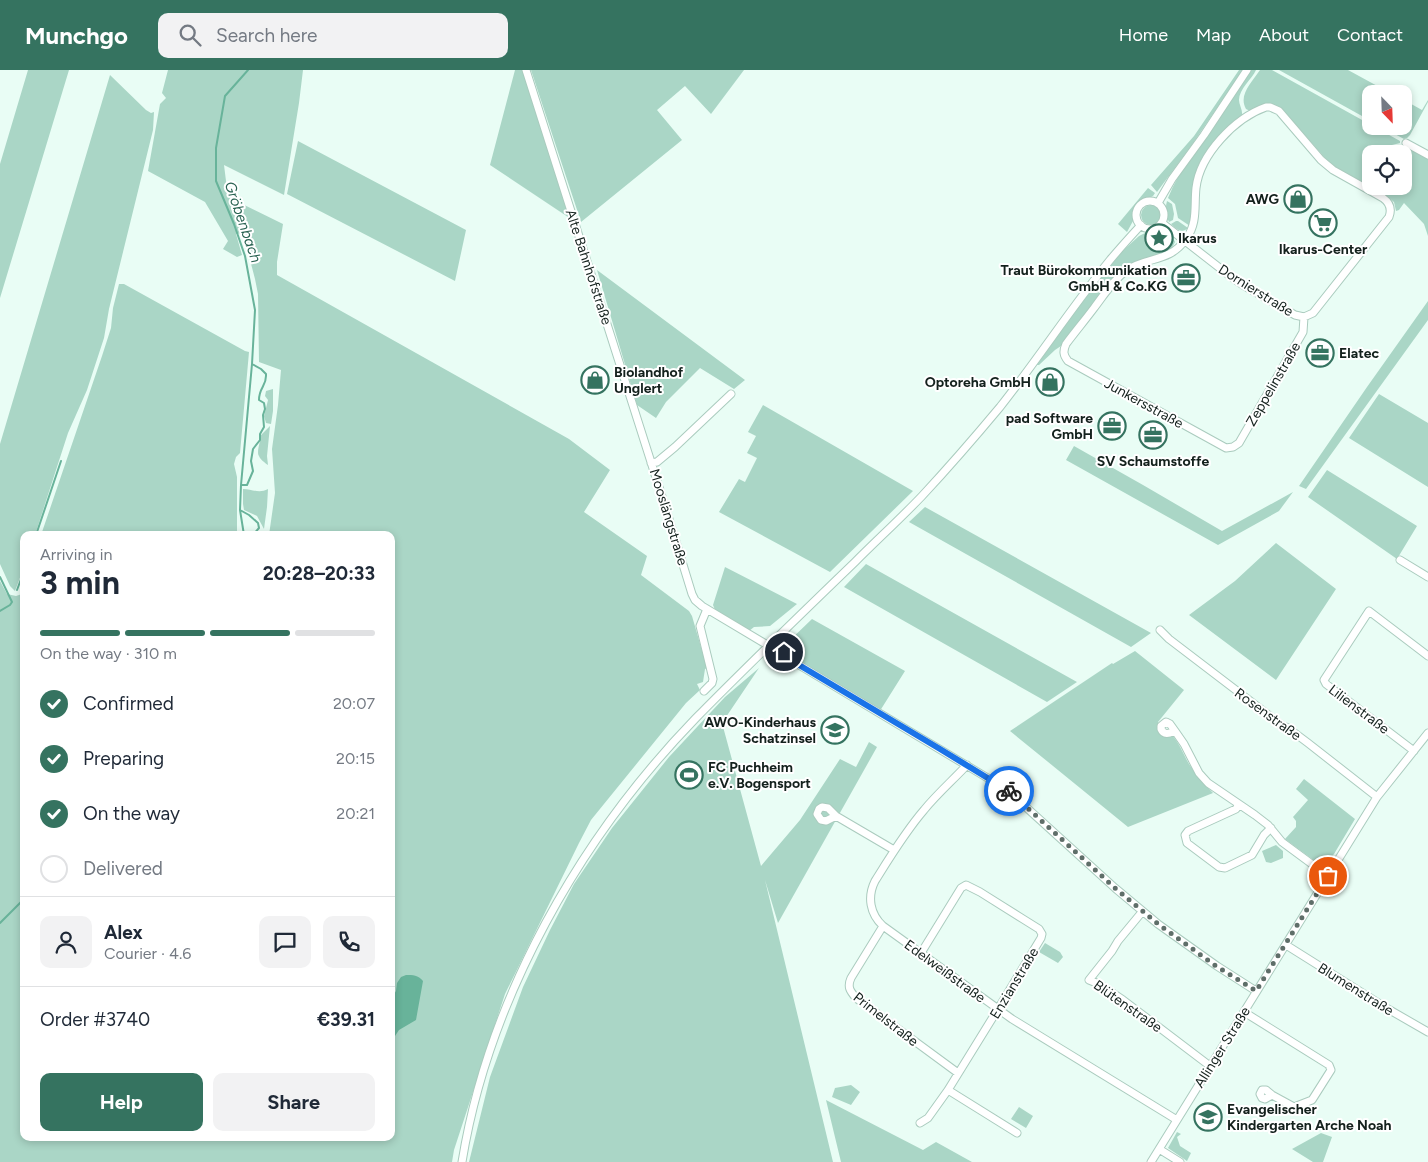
<!DOCTYPE html>
<html lang="en">
<head>
<meta charset="utf-8">
<style>
	body { margin:0; font-family:Figtree,sans-serif; background:#f2f2f3; color:#1f2937; height:100vh; display:flex; flex-direction:column; font-size:19px; white-space:nowrap }
	* { box-sizing:border-box; margin:0 }
	p { font-size:16px; color:#747a83 }
	.icon { flex:none; width:28px; height:28px; fill:none; stroke:currentColor; stroke-width:2; stroke-linecap:round; stroke-linejoin:round }
	.map { position:relative; flex:1; overflow:hidden }
	.panel { position:absolute; left:20px; top:461px; width:375px; height:610px; display:flex; flex-direction:column; background:#fff; border-radius:10px; box-shadow:0 2px 8px #0003 }
	.panel>* { flex:none }
	.needle { width:32px; rotate:157deg }
	.controls { position:absolute; left:1362px; top:15px; display:grid; gap:10px }
	.controls a { display:grid; place-items:center; width:50px; height:50px; border-radius:10px; background:#fff; box-shadow:0 2px 8px #0003; font-size:25px }
	.pin { position:absolute; display:grid; place-items:center; width:42px; height:42px; color:#fff; margin:-21px; border:2px solid #fff; border-radius:50%; box-shadow:0 1px 5px #0007 }
	.courier { position:absolute; display:grid; place-items:center; width:50px; height:50px; margin:-25px; border:4px solid #1a73e8; border-radius:50%; background:#fff; color:#222; box-shadow:0 1px 6px #0007 }
	.overview em { font-style:normal; font-weight:700 }
	.overview div { display:flex; flex-direction:column-reverse }
	.overview { display:flex; align-items:center; justify-content:space-between; height:85px; padding:0 20px }
	h1 { font-size:32px; font-weight:700; line-height:38px }
	.bar { display:grid; grid-template-columns:repeat(4,1fr); gap:8px 5px; align-content:center; height:60px; padding:0 20px }
	.bar i { height:6px; border-radius:4px; background:#e0e1e3 }
	.bar .selected { background:#357360 }
	.bar p { grid-column:span 4 }
	.line { display:flex; align-items:center; gap:12px; padding:0 20px; border-top:1px solid #e0e1e3 }
	.line div { flex:1 }
	.round { display:grid; place-items:center; flex:none; width:52px; height:52px; border-radius:10px; background:#f2f2f3 }
	ol { padding:0 20px; list-style:none }
	li { display:flex; align-items:center; gap:15px; height:55px }
	li p { margin-inline-start:auto }
	li .icon { padding:5px; border-radius:50%; background:#357360; color:#fff; stroke-width:4 }
	li:last-child { color:#747a83 }
	li i { width:28px; height:28px; border:2px solid #e0e1e3; border-radius:50% }
	.primary-button { display:flex; gap:10px; margin-top:auto; padding:10px 20px }
	.primary-button a { flex:1; height:58px; border-radius:10px; background:#357360; color:#fff; font-size:20px; font-weight:700; line-height:58px; text-align:center }
	.primary-button a+a { background:#f2f2f3; color:#1f2937 }
	header { display:flex; align-items:center; gap:30px; box-sizing:border-box; height:70px; padding:0 25px; background:#357360; color:#fff }
	header strong { font-size:24px }
	nav { display:flex; gap:28px; margin-inline-start:auto; font-size:18px }
	.search { width:350px; height:45px; background:#f2f2f3; display:flex; align-items:center; gap:12px; box-sizing:border-box; padding:0 18px; border-radius:10px; color:#747a83; font-size:19px }
	.map>svg:first-child { display:block }
</style>
</head>
<body>
<header>
<strong>Munchgo</strong>
<div class="search"><svg class="icon" aria-label="search" viewBox="0 0 24 24"><circle cx="10" cy="10" r="6"/><path d="M15 15l6 6"/></svg>Search here</div>
<nav><a>Home</a><a>Map</a><a>About</a><a>Contact</a></nav>
</header>
<div class="map">
<svg width="1428" height="1092" viewBox="0 0 1428 1092">
	<rect width="100%" height="100%" fill="#e9fdf5"/>
	<path fill="#aad6c6" fill-rule="evenodd" d="M28 0H69L0 228V94Z
		M168 0H303L299 33 284 125 224 95 228 127 283 154 277 192V205L569 369 610 400 584 442 647 486 641 505 689 541 692 546 707 598 705 599 703 612 697 614 700 620 686 633 591 750 579 773 505 924 454 1080 452 1092H0V511L7 524 16 526 22 524 24 521V1068H391V465H269L275 423 272 379 278 335 281 300 259 292 258 224 255 209 243 163 236 164 242 185 237 187 223 179 228 171 205 132 148 101 160 34 166 28 162 23Z
		M515 0H523L571 149 490 95Z
		M531 0H744L711 44 685 16 657 40 682 70 581 152Z
		M1239 0H1243L1191 76 1157 122 1151 115 1194 66Z
		M1251 0H1256C1252 9 1239 19 1239 30 1239 35 1243 40 1242 46 1221 62 1199 83 1194 110 1192 119 1193 128 1193 137 1193 144 1191 150 1190 156L1178 148 1175 134 1168 128C1179 100 1199 77 1216 52 1228 35 1240 17 1251 0Z
		M1260 0H1272L1400 71V73L1376 79 1379 80 1405 75 1428 88V166L1424 154 1404 133 1399 140 1396 141 1394 132 1388 127 1332 96 1282 39C1267 30 1264 36 1250 41L1246 39C1238 25 1252 12 1260 0ZM1371 84H1404V116H1371Z
		M1279 0H1348L1392 24H1371V51Z
		M110 5 146 40 151 43 154 42 153 60 109 239 104 268 87 320 68 363 35 465H24V497L15 521 10 516 0 494V374Z
		M1404 30 1422 40 1428 30V32L1410 65 1407 68 1404 69 1380 56H1404Z
		M298 71 466 160 455 211 287 124Z
		M1148 118 1155 123 1153 126 1139 133 1136 138 1133 151 1127 162 1118 154Z
		M1167 131 1172 134 1174 144 1173 150 1169 152C1166 146 1165 137 1167 131Z
		M1141 145a10 10 0 1 1 20 0a10 10 0 1 1-20 0Z
		M1176 151H1178L1188 158C1182 164 1176 159 1171 154Z
		M1160 160C1167 162 1172 164 1175 172L1171 180 1120 202 1091 236 1061 276 1055 280 1039 295H1035L1117 186 1139 166 1145 163Z
		M597 200 745 310 734 319 700 298 666 332 656 348 637 335Z
		M119 214H124L245 281 249 282 240 383 236 387 234 394 237 407V465H41L102 286 111 258 113 238Z
		M1428 231V250L1306 419 1299 416 1367 317Z
		M273 319V341L271 354 266 353 264 346 268 330 265 326 266 321Z
		M1379 324 1428 353V417L1349 368Z
		M763 335 913 421 830 502 719 442 739 409 745 412 757 388 747 383 756 366 748 362Z
		M270 356 267 386 268 395C265 393 260 389 259 386 256 382 261 370 261 365Z
		M1074 376 1143 415 1222 461 1293 422 1279 441 1218 475 1066 390Z
		M1327 400 1417 456 1397 489 1308 427Z
		M243 419C252 419 259 424 268 419L267 437 264 459 257 446 244 440 243 434Z
		M925 437 1151 563 1131 577 909 452Z
		M1276 473 1336 519 1276 610 1189 545 1235 511Z
		M866 494 1077 612 1047 632 844 517Z
		M725 497 797 534 770 556 754 557 749 561 716 542 713 535Z
		M812 549 905 601 878 644 790 588 786 574Z
		M1135 581 1184 620 1158 652V660L1163 666 1172 665C1180 674 1183 684 1189 694 1196 705 1204 714 1213 723L1128 757 1010 661 1112 593 1113 594Z
		M759 598 722 653 761 796 800 750 840 689 856 697 869 672 877 677 778 853 765 810 833 1092H469L490 1007 523 917 550 860 574 814 612 758 669 687 725 627Z
		M1304 709 1355 749 1334 784 1323 797 1285 769 1296 757V751L1293 747 1308 730 1296 719Z
		M1276 775 1283 781V788L1271 793 1266 792 1262 781Z
		M1045 873 1060 882 1063 887 1058 893 1039 882Z
		M851 1015 860 1022 851 1035 832 1027 835 1018Z
		M826 1030 923 1080 936 1072 972 1092H841Z
		M1019 1037 1033 1046 1026 1058 1011 1049Z
		M1177 1062 1181 1064 1177 1067 1180 1076 1191 1083 1187 1091 1168 1078Z
		M1321 1063 1332 1067 1323 1092H1313L1292 1079Z"/>
	<path fill="#68b39a" d="M406 905C413 905 418 905 423 911L416 950 399 960 391 972V929L396 921 397 913 401 907Z"/>
	<g fill="none" stroke-linecap="round" stroke-linejoin="round">
		<path stroke="#68b39a" stroke-width="2" d="M242 415H247L253 401 251 391 253 379 260 370V364L264 357 263 345 265 339 264 333 259 330C259 317 267 316 266 304L261 299 252 294
			M240 440 249 445 258 453 259 458 253 465
			M36 465 61 391
			M244 465 240 440 241 415 252 294 255 240 245 186 234 154 216 111V78L225 26 248 0
			M0 507 12 532 10 535 0 541
			M17 520 24 501
			M0 853 24 829"/>
		<g stroke="#aacbbe" stroke-width="9">
			<path id="minor" d="M526 0 665 436 692 524 695 530 702 536 769 576
				M1266 37H1270L1279 41 1321 90 1333 100 1383 128C1390 133 1392 139 1389 147L1313 243 1304 247 1303 262 1239 373 1233 377 1226 378 1068 291C1063 285 1063 281 1066 274 1075 262 1085 250 1094 238 1104 225 1113 210 1127 200 1148 186 1169 193 1186 169 1198 153 1194 136 1196 118 1200 84 1235 48 1266 37Z
				M1406 73 1428 85
				M1136 145a14 14 0 1 1 28 0a14 14 0 1 1-28 0Z
				M1158 133 1172 109 1204 65 1247 0
				M1162 153 1230 206 1243 215 1295 245 1304 247
				M651 393 657 392 675 377 731 324
				M1400 490 1428 507
				M1160 560 1169 569 1283 656 1288 658 1308 673 1377 727
				M783 582 789 589 1006 719 1115 818 1158 854 1217 896 1256 921
				M704 621 712 613 713 609 700 556 707 539
				M1166 652 1170 654 1175 661C1170 663 1164 666 1161 659V656Z
				M1175 661 1184 674 1199 703 1208 713 1255 745 1268 755 1282 772 1328 806
				M1414 681 1326 614 1324 610 1369 541 1428 586
				M967 695C953 710 937 724 924 740 905 762 890 787 875 811 867 827 870 844 883 856L1012 949 1177 1050
				M1239 734 1236 739 1188 761 1185 765 1187 773 1219 797 1225 798 1252 785 1264 765 1271 758
				M822 737 828 738 836 746 826 751 821 750 817 744 819 739Z
				M836 746 894 780
				M1142 842 1118 871 1112 881 1089 910 1099 914 1123 930 1210 996
				M883 856 851 908C847 917 850 921 856 928L958 1003
				M1286 875 1388 939 1428 962
				M1244 942 1329 995 1331 1000 1312 1030 1294 1037 1272 1025 1266 1020H1262L1260 1024 1262 1028 1265 1029 1272 1025
				M948 1020 1017 1063
				M920 1053 928 1048 948 1020 998 939 1041 868 1042 864 1039 859 1023 849 980 822 966 815 961 818 921 883
				M1159 1079 1180 1092
				M462 1092C489 927 580 768 695 649 747 596 801 544 855 492 877 470 901 448 922 426 949 397 975 367 1000 337 1038 289 1071 238 1110 190 1120 178 1130 167 1141 155
				M1151 1092 1377 727 1428 663"/>
		</g>
		<use href="#minor" stroke="#fff" stroke-width="7"/>
	</g>
	<g fill="none" stroke-linecap="round" stroke-linejoin="round">
		<path stroke="#5f6e69" stroke-width="5" stroke-dasharray="0 9" d="M1009 721 1115 818 1158 854 1216 896 1256 921 1328 806"/>
		<path stroke="#1a73e8" stroke-width="6" d="M784 582 789 589 940 679 1009 721"/>
	</g>
	<defs>
		<g id="shop-ring" transform="scale(1.4375)"><circle r="9.5" fill="#fff" stroke="#357360" stroke-width="1.5"/><path d="M-5-2.5h2.3a2.7 3.5 0 0 1 5.4 0H5L5.5 6h-11ZM-1.5-2.5h3a1.5 2.3 0 0 0-3 0Z" fill="#357360"/></g>
		<g id="supermarket-ring" transform="scale(1.4375)"><circle r="9.5" fill="#fff" stroke="#357360" stroke-width="1.5"/><path d="M-6-5.5h2.5l.6 2H6L4.5 2H-2.5L-4.4-4H-6ZM-1.5 3.2a1.3 1.3 0 1 0 .1 0ZM3 3.2a1.3 1.3 0 1 0 .1 0Z" fill="#357360"/></g>
		<g id="sight-ring" transform="scale(1.4375)"><circle r="9.5" fill="#fff" stroke="#357360" stroke-width="1.5"/><path d="M0-6L1.8-2.2L6-1.7L2.9 1.2L3.7 5.4L0 3.3L-3.7 5.4L-2.9 1.2L-6-1.7L-1.8-2.2Z" fill="#357360"/></g>
		<g id="office-ring" transform="scale(1.4375)"><circle r="9.5" fill="#fff" stroke="#357360" stroke-width="1.5"/><path d="M-6-3h4V-5.5h4V-3h4V5H-6ZM-1-4.5V-3h2v-1.5ZM-6 0V1H6V0Z" fill="#357360"/></g>
		<g id="school-ring" transform="scale(1.4375)"><circle r="9.5" fill="#fff" stroke="#357360" stroke-width="1.5"/><path d="M0-5L7-2L0 1L-7-2ZM-4 1L0 2.5L4 1V4Q0 6-4 4Z" fill="#357360"/></g>
		<g id="stadium-ring" transform="scale(1.4375)"><circle r="9.5" fill="#fff" stroke="#357360" stroke-width="1.5"/><path d="M0-5a6.5 5 0 1 0 0 10a6.5 5 0 1 0 0-10ZM-3.5-1.8h7v3.6h-7Z" fill="#357360"/></g>
	</defs>
	<g fill-rule="evenodd">
		<use href="#shop-ring" x="1298" y="129"/>
		<use href="#supermarket-ring" x="1323" y="153"/>
		<use href="#sight-ring" x="1159" y="168"/>
		<use href="#office-ring" x="1186" y="208"/>
		<use href="#office-ring" x="1320" y="283"/>
		<use href="#shop-ring" x="595" y="310"/>
		<use href="#shop-ring" x="1050" y="312"/>
		<use href="#office-ring" x="1112" y="356"/>
		<use href="#office-ring" x="1153" y="365"/>
		<use href="#school-ring" x="835" y="660"/>
		<use href="#stadium-ring" x="689" y="705"/>
		<use href="#school-ring" x="1208" y="1047"/>
	</g>
	<g text-anchor="middle" stroke-width="4" stroke-linejoin="round" paint-order="stroke">
		<g font-size="14" font-weight="bold" fill="#14211d" stroke="#fff" text-anchor="end">
			<text x="1279" y="134">AWG</text>
			<text x="1178" y="173" text-anchor="start">Ikarus</text>
			<text x="1323" y="184" text-anchor="middle">Ikarus-Center</text>
			<text x="1167" y="205">Traut Bürokommunikation<tspan x="1167" dy="16">GmbH &amp; Co.KG</tspan></text>
			<text x="1339" y="288" text-anchor="start">Elatec</text>
			<text x="614" y="307" text-anchor="start">Biolandhof<tspan x="614" dy="16">Unglert</tspan></text>
			<text x="1031" y="317">Optoreha GmbH</text>
			<text x="1093" y="353">pad Software<tspan x="1093" dy="16">GmbH</tspan></text>
			<text x="1153" y="396" text-anchor="middle">SV Schaumstoffe</text>
			<text x="816" y="657">AWO-Kinderhaus<tspan x="816" dy="16">Schatzinsel</tspan></text>
			<text x="708" y="702" text-anchor="start">FC Puchheim<tspan x="708" dy="16">e.V. Bogensport</tspan></text>
			<text x="1227" y="1044" text-anchor="start">Evangelischer<tspan x="1227" dy="16">Kindergarten Arche Noah</tspan></text>
		</g>
		<g font-size="14" fill="#14211d" stroke="#fff">
			<text transform="translate(589 197) rotate(72)" y="5">Alte Bahnhofstraße</text>
			<text transform="translate(1256 220) rotate(32)" y="5">Dornierstraße</text>
			<text transform="translate(1273 314) rotate(-60)" y="5">Zeppelinstraße</text>
			<text transform="translate(1144 333) rotate(29)" y="5">Junkersstraße</text>
			<text transform="translate(669 447) rotate(73)" y="5">Mooslängstraße</text>
			<text transform="translate(1359 639) rotate(37)" y="5">Lilienstraße</text>
			<text transform="translate(1268 644) rotate(36)" y="5">Rosenstraße</text>
			<text transform="translate(945 901) rotate(36)" y="5">Edelweißstraße</text>
			<text transform="translate(1014 913) rotate(-59)" y="5">Enzianstraße</text>
			<text transform="translate(1356 919) rotate(32)" y="5">Blumenstraße</text>
			<text transform="translate(1128 936) rotate(35)" y="5">Blütenstraße</text>
			<text transform="translate(886 949) rotate(38)" y="5">Primelstraße</text>
			<text transform="translate(1222 977) rotate(-58)" y="5">Allinger Straße</text>
		</g>
		<g font-size="15" font-style="italic" fill="#286251" stroke="#fff">
			<text transform="translate(243 152) rotate(71)" y="5">Gröbenbach</text>
		</g>
	</g>
</svg>
<div class="controls">
<a><svg class="needle" viewBox="-14 -14 28 28"><path d="M0-13l5 13h-10z" fill="#e53935"/><path d="M0 13l5-13h-10z" fill="#747a83"/></svg></a>
<a><svg class="icon" aria-label="locate" viewBox="0 0 24 24"><circle cx="12" cy="12" r="6"/><path d="M12 2v4M12 18v4M2 12h4M18 12h4"/></svg></a>
</div>
<div class="pin" style="left:1328px;top:806px;background:#ea580c"><svg class="icon" aria-label="bag" viewBox="0 0 24 24"><path d="M5 8h14l-1 12H6zM9 8a3 3 0 0 1 6 0"/></svg></div>
<div class="pin" style="left:784px;top:582px;background:#1f2937"><svg class="icon" aria-label="home" viewBox="0 0 24 24"><path d="M3 11l9-7 9 7M6 9v11h12V9"/></svg></div>
<div class="courier" style="left:1009px;top:721px"><svg class="icon" aria-label="bike" viewBox="0 0 24 24"><circle cx="6" cy="16" r="4"/><circle cx="18" cy="16" r="4"/><path d="M6 16l4-8h5l3 8M10 8l3 8H6M13 5h3"/></svg></div>
<section class="panel">
<div class="overview"><div><h1>3 min</h1><p>Arriving in</p></div><em>20:28–20:33</em></div>
<div class="bar"><i class="selected"></i><i class="selected"></i><i class="selected"></i><i></i><p>On the way · 310 m</p></div>
<ol>
<li><svg class="icon" aria-label="check" viewBox="0 0 24 24"><path d="M5 12l5 5 9-10"/></svg>Confirmed<p>20:07</p></li>
<li><svg class="icon" aria-label="check" viewBox="0 0 24 24"><path d="M5 12l5 5 9-10"/></svg>Preparing<p>20:15</p></li>
<li><svg class="icon" aria-label="check" viewBox="0 0 24 24"><path d="M5 12l5 5 9-10"/></svg>On the way<p>20:21</p></li>
<li><i></i>Delivered</li>
</ol>
<div class="line" style="height:90px"><a class="round"><svg class="icon" aria-label="person" viewBox="0 0 24 24"><circle cx="12" cy="8" r="4"/><path d="M4 21q1-7 8-7t8 7"/></svg></a><div><b>Alex</b><p>Courier · 4.6</p></div><a class="round"><svg class="icon" aria-label="chat" viewBox="0 0 24 24"><path d="M4 5h16v11H9l-5 4z"/></svg></a><a class="round"><svg class="icon" aria-label="phone" viewBox="0 0 24 24"><path d="M5 4h4l2 5-3 2q2 4 5 5l2-3 5 2v4C11 20 4 13 5 4z"/></svg></a></div>
<div class="line" style="height:65px"><div>Order #3740</div><b>€39.31</b></div>
<div class="primary-button"><a>Help</a><a>Share</a></div>
</section>
</div>
</body>
</html>
